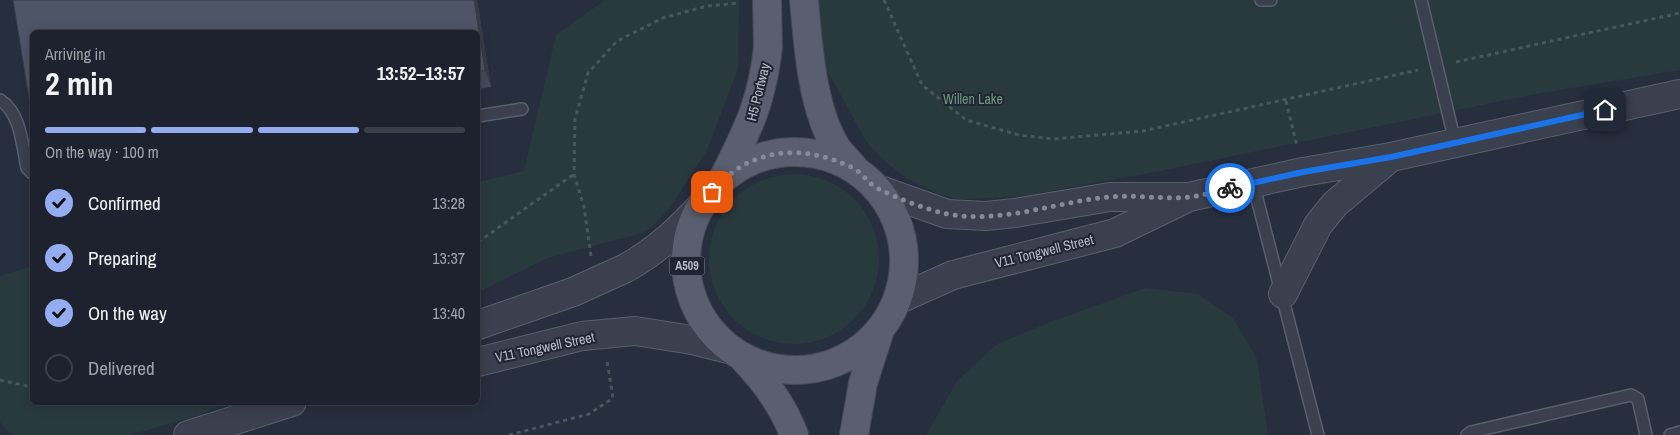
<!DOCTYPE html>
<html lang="en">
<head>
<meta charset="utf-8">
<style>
	body { margin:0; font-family:"Archivo Narrow",sans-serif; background:#252a36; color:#f1f3f6; height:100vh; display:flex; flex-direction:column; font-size:19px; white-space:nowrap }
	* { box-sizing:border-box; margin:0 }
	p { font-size:16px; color:#a0a4aa }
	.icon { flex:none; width:28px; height:28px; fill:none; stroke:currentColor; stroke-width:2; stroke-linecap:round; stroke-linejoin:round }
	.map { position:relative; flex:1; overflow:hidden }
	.drawer { position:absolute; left:30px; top:30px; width:450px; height:375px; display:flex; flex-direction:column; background:#1d222e; border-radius:8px; box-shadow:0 2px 12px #0003,0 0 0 1px #3b3f4a }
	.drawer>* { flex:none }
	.pin { position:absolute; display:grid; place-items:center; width:42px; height:42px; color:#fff; margin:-21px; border-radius:10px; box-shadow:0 2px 8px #0006 }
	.courier { position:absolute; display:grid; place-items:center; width:50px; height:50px; margin:-25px; border:4px solid #1a73e8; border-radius:50%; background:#fff; color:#222; box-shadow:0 1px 6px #0007 }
	.summary em { font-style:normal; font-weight:700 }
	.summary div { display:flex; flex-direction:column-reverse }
	.summary { display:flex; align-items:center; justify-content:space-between; height:85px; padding:0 15px }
	h1 { font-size:32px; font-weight:700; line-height:38px }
	.bar { display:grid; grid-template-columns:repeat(4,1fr); gap:8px 5px; align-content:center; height:60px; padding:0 15px }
	.bar i { height:6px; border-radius:4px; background:#3b3f4a }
	.bar .on { background:#94adf1 }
	.bar p { grid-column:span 4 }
	ol { padding:0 15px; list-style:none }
	li { display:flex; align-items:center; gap:15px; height:55px }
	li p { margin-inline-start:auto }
	li .icon { padding:5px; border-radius:50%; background:#94adf1; color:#111; stroke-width:4 }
	li:last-child { color:#a0a4aa }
	li i { width:28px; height:28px; border:2px solid #3b3f4a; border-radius:50% }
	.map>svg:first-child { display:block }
</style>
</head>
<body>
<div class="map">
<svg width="1680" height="435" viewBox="0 0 1680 435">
	<rect width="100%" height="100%" fill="#272e3e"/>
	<path fill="#293a3f" d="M605 0H739L738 69 707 150 671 206 652 227 642 233 548 258 478 292V182L524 171 556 35Z
		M804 0H1680V70L1536 94 1160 171 1017 197 958 199 938 194 907 179 881 158 866 141 833 81 808 43Z
		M709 259a85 85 0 1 1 170 0a85 85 0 1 1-170 0Z
		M32 266V402L225 403 200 415 130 435H12L0 422V276Z
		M1145 288 1198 294 1233 318 1257 359 1268 435H926L957 381 997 344 1053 321Z"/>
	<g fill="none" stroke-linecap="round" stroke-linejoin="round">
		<g stroke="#595e6c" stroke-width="14">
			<path id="service" d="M1261 0H1271
				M1421 0 1455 142
				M0 100C21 113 22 145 27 168L32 173
				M478 116 522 109
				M1253 183 1318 435
				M1467 435 1471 432 1631 395 1638 399 1646 435
				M1670 435 1680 432"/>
		</g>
		<g stroke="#595e6c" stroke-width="30">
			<path id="tertiary" d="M877 189 947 214 986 216 1015 213 1110 197H1189L1303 172 1391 157 1680 94
				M626 268C656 251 678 231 701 206
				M1283 294 1318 225 1335 204 1391 157
				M897 300 953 275 1115 233 1183 200
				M478 325 573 292
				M635 331 692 340 732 350
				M478 362 582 336
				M188 435 292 402"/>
		</g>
		<g stroke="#444957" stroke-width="30">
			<path id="primary" d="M804 0C808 45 812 108 836 147 841 154 848 161 854 168
				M686 261a109 109 0 1 1 218 0a109 109 0 1 1-218 0Z
				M724 177C748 129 762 102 768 47
				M743 358C765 381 783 405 794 435
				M854 435 863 383 880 330"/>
		</g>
		<path stroke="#47575c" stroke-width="3" stroke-dasharray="4 4" stroke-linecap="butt" d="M884 0 922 85 966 120 1019 135 1053 139 1143 131 1418 70
			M1456 62 1680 13
			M1286 101 1297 146
			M478 242 574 174
			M591 256 584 207 574 174 575 119 588 73 617 41 663 18 707 6 739 3
			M0 380 32 387
			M509 435 589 414 613 398 607 361"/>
		<use href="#service" stroke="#3b404e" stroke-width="11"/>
		<use href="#tertiary" stroke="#3b404e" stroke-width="28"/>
		<use href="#primary" stroke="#595f6e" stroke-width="28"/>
		<g stroke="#595e6c" stroke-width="30" stroke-linecap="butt">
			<path id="tertiary-bridge" d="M573 292 626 268
				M582 336 635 331"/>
		</g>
		<g stroke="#444957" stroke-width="30" stroke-linecap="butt">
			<path id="primary-bridge" d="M767 0 768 47"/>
		</g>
		<use href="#tertiary-bridge" stroke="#3b404e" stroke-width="28"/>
		<use href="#primary-bridge" stroke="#595f6e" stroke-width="28"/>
	</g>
	<path fill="#424959" d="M13 0H477L491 87 478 89V32Z"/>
	<path fill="#363c48" d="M474 0H477L491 87 485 70Z"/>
	<path fill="#4d5567" stroke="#363c48" d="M13 0H474L485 70 478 72V32H32V117Z"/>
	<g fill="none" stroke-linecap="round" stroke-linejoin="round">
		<path stroke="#858a98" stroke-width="5" stroke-dasharray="0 9" d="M712 192C749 147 803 143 853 168 863 173 869 185 879 189 899 199 925 209 947 214 1002 224 1055 202 1109 197 1135 194 1162 200 1189 197 1202 196 1216 191 1230 188"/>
		<path stroke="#1a73e8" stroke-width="6" d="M1230 188 1303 172 1391 157 1605 110"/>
	</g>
	<g text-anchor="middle" stroke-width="4" stroke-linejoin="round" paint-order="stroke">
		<rect fill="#202533" stroke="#8a8f9c" stroke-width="1" x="669.5" y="256.5" width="35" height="19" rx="4"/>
		<g font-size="12" font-weight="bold" fill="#b7bcc9">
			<text x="687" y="270">A509</text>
		</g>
		<g font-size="14" fill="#b7bcc9" stroke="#202533">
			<text transform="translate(758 92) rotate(-76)" y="5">H5 Portway</text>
			<text transform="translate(1044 251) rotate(-14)" y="5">V11 Tongwell Street</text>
			<text transform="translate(545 347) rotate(-12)" y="5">V11 Tongwell Street</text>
		</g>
		<g font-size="14" fill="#70987e" stroke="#202533">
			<text x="973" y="104">Willen Lake</text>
		</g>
	</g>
</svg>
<div class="pin" style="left:712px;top:192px;background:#ea580c"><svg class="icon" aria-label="bag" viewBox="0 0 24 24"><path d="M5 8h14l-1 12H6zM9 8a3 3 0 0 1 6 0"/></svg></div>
<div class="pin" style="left:1605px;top:110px;background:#1f2937"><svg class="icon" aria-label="home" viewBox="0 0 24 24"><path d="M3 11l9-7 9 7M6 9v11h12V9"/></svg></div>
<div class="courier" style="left:1230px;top:188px"><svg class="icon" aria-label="bike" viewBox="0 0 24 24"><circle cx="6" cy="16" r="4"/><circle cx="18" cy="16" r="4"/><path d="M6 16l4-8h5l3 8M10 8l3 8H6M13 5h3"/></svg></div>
<section class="drawer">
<div class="summary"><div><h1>2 min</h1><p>Arriving in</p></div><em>13:52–13:57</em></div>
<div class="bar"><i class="on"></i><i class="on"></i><i class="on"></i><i></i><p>On the way · 100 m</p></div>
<ol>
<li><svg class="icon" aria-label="check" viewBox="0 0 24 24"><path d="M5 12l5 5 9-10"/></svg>Confirmed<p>13:28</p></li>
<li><svg class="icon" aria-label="check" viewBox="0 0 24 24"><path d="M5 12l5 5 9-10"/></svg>Preparing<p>13:37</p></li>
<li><svg class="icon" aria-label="check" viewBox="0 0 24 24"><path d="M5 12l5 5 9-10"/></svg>On the way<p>13:40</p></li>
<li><i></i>Delivered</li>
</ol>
</section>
</div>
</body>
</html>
